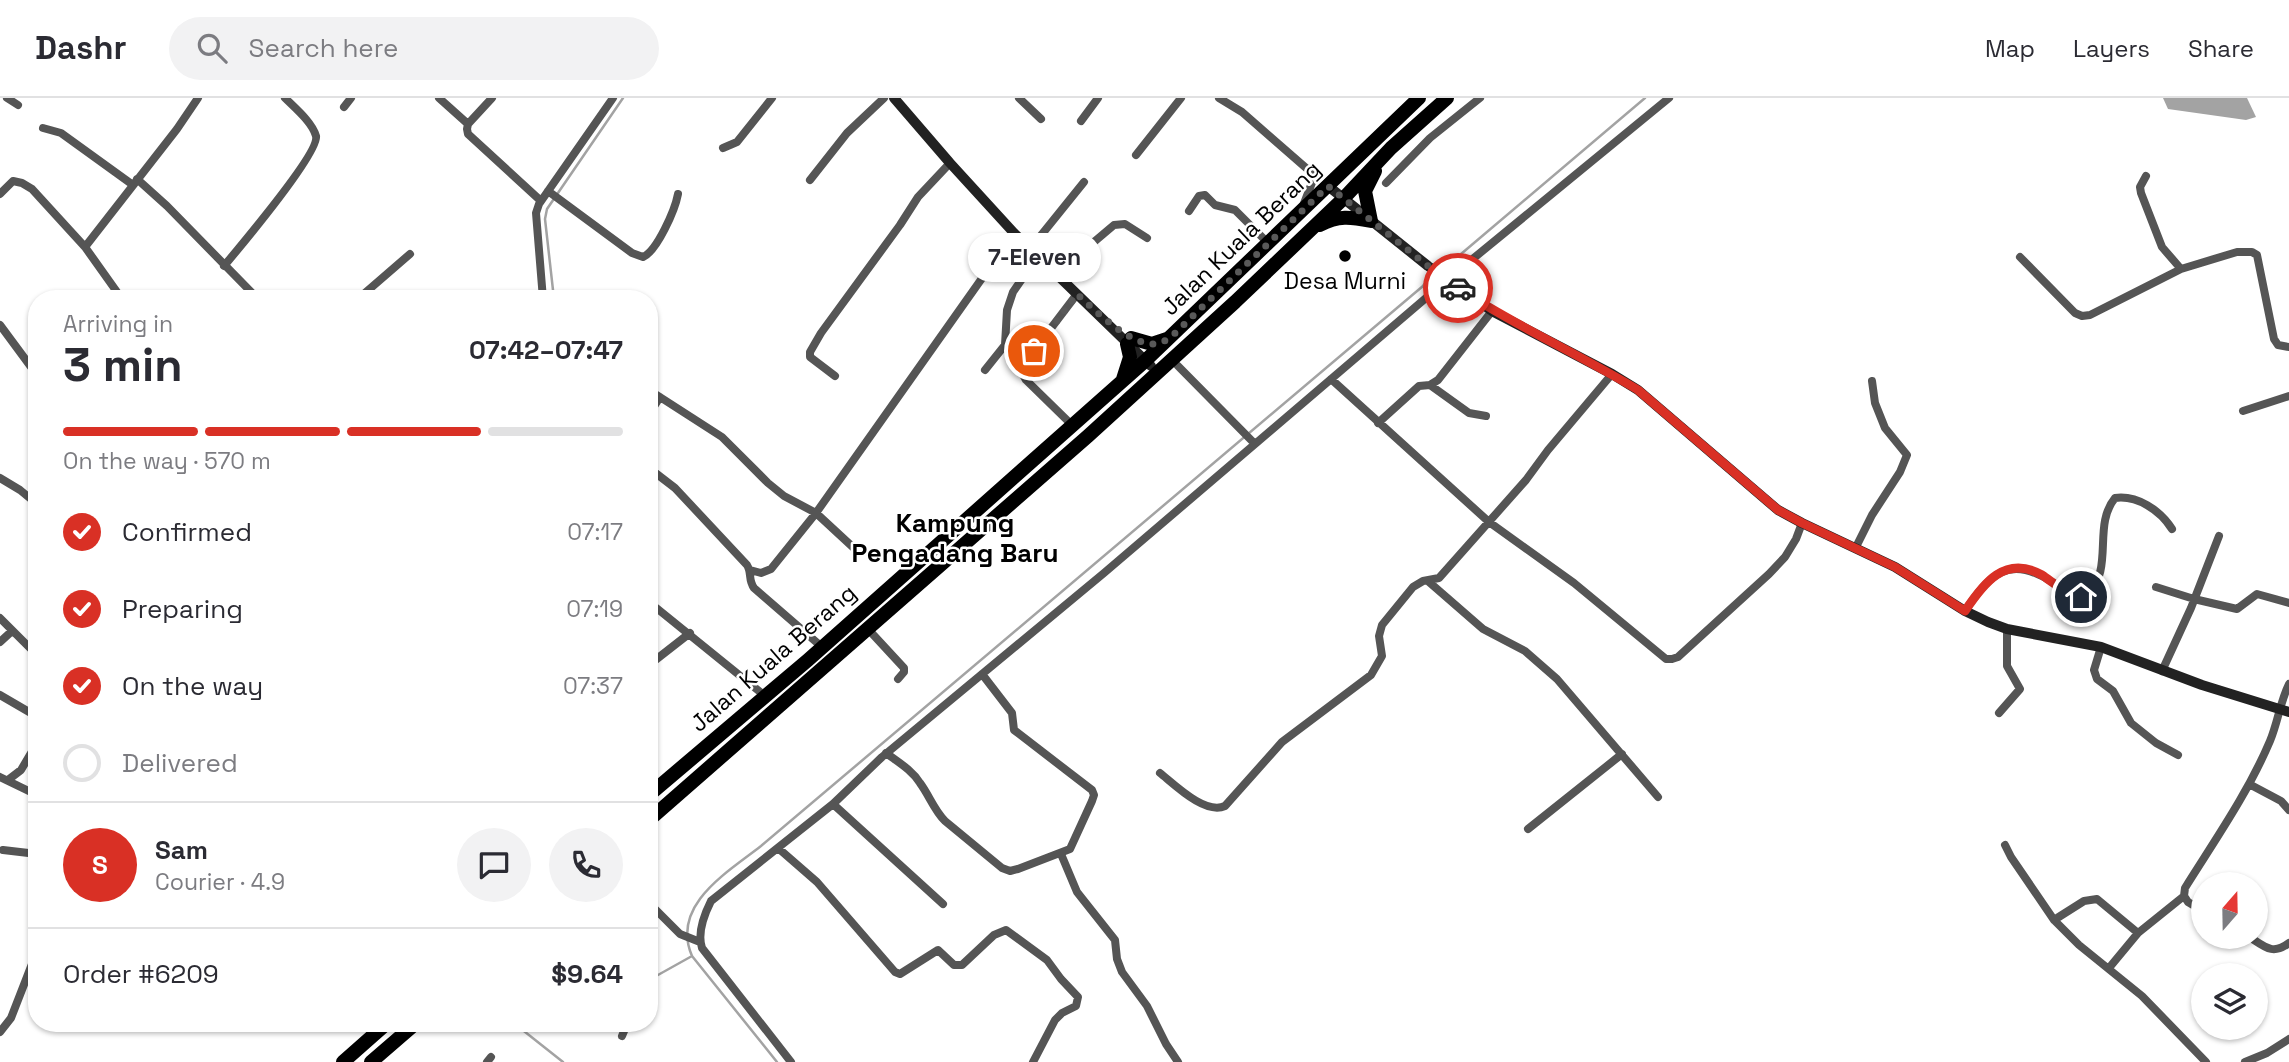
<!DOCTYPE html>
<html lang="en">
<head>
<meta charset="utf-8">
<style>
	body { margin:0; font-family:"Space Grotesk",sans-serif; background:#f2f2f3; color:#2b2b33; height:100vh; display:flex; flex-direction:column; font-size:26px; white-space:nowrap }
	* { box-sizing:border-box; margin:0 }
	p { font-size:23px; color:#7c7c81 }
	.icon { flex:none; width:38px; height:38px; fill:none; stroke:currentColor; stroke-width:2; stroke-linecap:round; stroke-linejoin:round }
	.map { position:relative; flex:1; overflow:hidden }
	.side { position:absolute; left:28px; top:192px; width:630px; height:742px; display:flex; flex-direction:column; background:#fff; border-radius:28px; box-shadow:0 2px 5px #0004 }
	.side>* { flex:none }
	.needle { width:46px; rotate:20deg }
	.tools { position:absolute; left:2191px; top:774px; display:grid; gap:14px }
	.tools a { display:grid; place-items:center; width:77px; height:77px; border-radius:50%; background:#fff; box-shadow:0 2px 5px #0004; font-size:35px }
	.pin { position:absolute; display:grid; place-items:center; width:60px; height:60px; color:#fff; margin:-30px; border:4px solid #fff; border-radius:50%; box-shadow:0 2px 7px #0007 }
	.courier { position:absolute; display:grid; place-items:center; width:70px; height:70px; margin:-35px; border:5px solid #d93025; border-radius:50%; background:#fff; color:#222; box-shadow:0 2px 9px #0007 }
	.bubble { position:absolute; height:49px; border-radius:24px; background:#fff; box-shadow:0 2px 5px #0004; font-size:23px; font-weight:700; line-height:49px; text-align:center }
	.summary em { font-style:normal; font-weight:700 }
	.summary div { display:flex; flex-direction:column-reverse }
	.summary { display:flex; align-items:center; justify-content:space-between; height:119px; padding:0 35px }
	h1 { font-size:46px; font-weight:700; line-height:52px }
	.bar { display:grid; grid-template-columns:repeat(4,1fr); gap:10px 7px; align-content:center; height:84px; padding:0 35px }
	.bar i { height:9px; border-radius:5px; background:#e1e1e2 }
	.bar .selected { background:#d93025 }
	.bar p { grid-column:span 4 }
	.line { display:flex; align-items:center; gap:18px; padding:0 35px; border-top:2px solid #e1e1e2 }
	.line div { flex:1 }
	.round { display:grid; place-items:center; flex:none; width:74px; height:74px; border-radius:37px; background:#f2f2f3 }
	ol { padding:0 35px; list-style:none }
	li { display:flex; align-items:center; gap:21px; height:77px }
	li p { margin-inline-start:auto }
	li .icon { padding:7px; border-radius:50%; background:#d93025; color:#fff; stroke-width:4 }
	li:last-child { color:#7c7c81 }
	li i { width:38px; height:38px; border:4px solid #e1e1e2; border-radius:50% }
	header { display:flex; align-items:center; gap:42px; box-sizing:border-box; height:98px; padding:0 35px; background:#fff; border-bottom:2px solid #e1e1e2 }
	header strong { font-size:33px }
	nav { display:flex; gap:38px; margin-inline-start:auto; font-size:24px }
	.search { width:490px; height:63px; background:#f2f2f3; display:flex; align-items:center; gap:18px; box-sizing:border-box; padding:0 24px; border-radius:38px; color:#7c7c81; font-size:26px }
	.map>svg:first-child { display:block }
</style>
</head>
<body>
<header>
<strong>Dashr</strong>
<div class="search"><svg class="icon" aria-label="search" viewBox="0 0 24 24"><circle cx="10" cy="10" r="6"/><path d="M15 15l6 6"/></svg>Search here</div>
<nav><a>Map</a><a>Layers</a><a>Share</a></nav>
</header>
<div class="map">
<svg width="2289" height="964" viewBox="0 0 2289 964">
	<rect width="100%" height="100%" fill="#fff"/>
	<path fill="#a3a3a3" d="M2163 0H2247L2256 19 2246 22 2168 11Z"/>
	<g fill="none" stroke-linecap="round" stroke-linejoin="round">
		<path stroke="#a3a3a3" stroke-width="2.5" d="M1436 170 1461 156 1645 0
			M554 201 545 121 547 111 623 0
			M649 882 692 858
			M515 926 563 964
			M777 964 692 858C670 807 728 774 761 748L1423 188 1432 175"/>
		<path stroke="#555" stroke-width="8" d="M7 0 18 7
			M439 0 468 26
			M492 0 468 26 467 31 468 36 541 103
			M1019 0 1041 21
			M1219 0 1242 14 1313 76V82L1303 108
			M344 9 351 0
			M1081 23 1098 0
			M43 30 61 35 133 87
			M723 50 737 44 772 0
			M1136 57 1181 0
			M2146 78 2140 89 2141 95 2162 149 2181 171 2237 154H2252L2257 157 2274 241 2278 247 2289 249
			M137 81 167 108 258 201
			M810 82 847 35 884 0
			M1386 85 1430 40 1480 0
			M548 93 632 155 643 159C657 153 675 112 678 96
			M0 96 13 83 22 85 32 91 85 149 122 201
			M1189 113 1199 98 1205 97 1215 107 1235 112 1269 146
			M85 149 177 31 198 0
			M1030 151 1084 84
			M2020 159 2075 215 2082 218 2090 217 2181 171
			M224 168C239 150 320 54 316 38 312 24 295 10 285 0
			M1056 176 1114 127 1125 126 1147 140
			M358 201 410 156
			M543 201 536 115 539 106 613 0
			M0 227 37 277
			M1178 268 1255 346
			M985 272 1005 247 1007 212 1013 194 1038 158
			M835 278 810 259V254L821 235 900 127 918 99 950 65
			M1331 281 1489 424 1574 485 1666 561H1672L1678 559 1769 476 1785 459 1796 441 1802 425
			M1430 287 1438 282 1492 213
			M649 292 722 339 768 385 784 398 816 415 1014 135
			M2243 313 2289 298
			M649 316 660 299
			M1378 325 1419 288 1430 287 1469 315 1486 318
			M1072 327 1026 282 1022 275 1023 267 1077 196
			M649 370 675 390 747 467C752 475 748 482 754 490L822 549
			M0 380 20 392 37 406
			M1856 449 1872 417 1900 374 1907 357 1885 330 1875 305 1872 283
			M750 472 761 475 771 471 816 415 856 452
			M1429 484 1483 531 1525 553 1557 581 1658 699
			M2156 489 2194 501 2237 511 2257 496 2289 505
			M649 504 765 598
			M1965 513C1990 476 2009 456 2052 484 2063 491 2073 499 2087 498 2115 470 2092 428 2115 400 2137 397 2160 412 2172 431
			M0 520 37 557
			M867 530 904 570V574L898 581
			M0 544 12 533
			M2101 549 2094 572 2097 581 2113 593 2131 625 2156 645 2178 657
			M649 567 690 535
			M2162 573 2191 510 2219 438
			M0 597 36 618
			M1999 615 2020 591 2007 568V531
			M886 655C898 664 912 672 920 685 929 697 934 712 945 723L1002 770 1010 773 1018 771 1070 751 1092 703 1094 697 1092 692 1014 632 1012 615 982 576
			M1160 675C1175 687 1205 717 1225 708L1282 644 1371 577 1382 558 1379 538 1382 527 1413 489 1423 483 1439 480 1526 382 1548 352 1612 276
			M0 679 37 697
			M8 682 21 672 37 645
			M2249 686 2281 703 2289 712
			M833 706 943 806
			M1528 731 1622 656
			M2005 747 2011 759 2054 822 2079 847 2142 898 2206 964
			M778 750 817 784 895 874 900 876 938 852 954 867H962L994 837 1006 832 1047 862 1061 881 1078 899 1076 908 1062 915 1055 922 1033 964
			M3 752 37 756
			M1061 756 1077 794 1115 842 1117 861 1122 874 1147 908 1166 946 1178 964
			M649 805 680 836 700 844
			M2203 813 2188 804 2184 798 2185 790C2215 742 2248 695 2270 643 2278 624 2280 604 2289 586
			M2054 822 2084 803 2097 801 2138 835
			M2248 838C2264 848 2272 858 2289 845
			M2109 870 2138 835 2184 798
			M0 934 11 920 32 866
			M622 938 627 926
			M487 964 491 959
			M791 964 702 850C697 835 704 817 711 803L833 706 882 659 1104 475 1447 182 1669 0
			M2245 964 2267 955 2289 941"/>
		<path stroke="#222" stroke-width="10" d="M894 0 950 65 1014 135 1151 268
			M1328 88 1428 168 1492 213 1612 276 1638 292 1778 412 1802 425 1895 469 1965 513 1988 524 2007 531 2101 549 2202 587 2289 614"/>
		<path stroke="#000" stroke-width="14" d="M1320 127C1338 117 1351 119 1371 123L1365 93 1375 73
			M1131 240 1152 246 1167 241
			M1123 281 1130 259 1127 246
			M649 697 808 562 1145 263 1419 0
			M649 722 1088 338 1235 204 1343 101 1391 50 1447 0
			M343 964 386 926
			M371 964 415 926"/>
	</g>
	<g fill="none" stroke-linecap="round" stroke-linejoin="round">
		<path stroke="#595959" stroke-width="7" stroke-dasharray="0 12.6" d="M1034 253 1077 196C1095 212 1130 248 1156 246 1162 245 1166 242 1171 239L1328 88 1428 168 1458 190"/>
		<path stroke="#d93025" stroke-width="9" d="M1458 190C1515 228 1579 256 1638 292L1778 412 1802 425 1895 469 1965 513C1983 486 2005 456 2042 477 2054 485 2066 496 2081 499"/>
	</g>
	<circle fill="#000" stroke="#fff" stroke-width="2.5" cx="1345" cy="158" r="7"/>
	<g text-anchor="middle" stroke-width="5" stroke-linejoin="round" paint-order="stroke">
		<g font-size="23" fill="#000" stroke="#fff">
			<text transform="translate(1241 140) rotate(-44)" y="8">Jalan Kuala Berang</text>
			<text transform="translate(773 560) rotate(-41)" y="8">Jalan Kuala Berang</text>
		</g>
		<g font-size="23" fill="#000" stroke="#fff">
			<text x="1345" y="191">Desa Murni</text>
		</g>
		<g font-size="26" font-weight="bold" fill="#000" stroke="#fff">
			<text x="955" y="434">Kampung<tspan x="955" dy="30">Pengadang Baru</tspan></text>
		</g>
	</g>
</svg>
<div class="tools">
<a><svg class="needle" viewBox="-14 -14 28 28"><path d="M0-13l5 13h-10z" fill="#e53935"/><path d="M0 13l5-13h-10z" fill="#7c7c81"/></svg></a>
<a><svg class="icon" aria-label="layers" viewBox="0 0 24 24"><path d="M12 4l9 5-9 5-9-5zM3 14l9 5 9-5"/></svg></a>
</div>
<div class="pin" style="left:1034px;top:253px;background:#ea580c"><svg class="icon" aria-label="bag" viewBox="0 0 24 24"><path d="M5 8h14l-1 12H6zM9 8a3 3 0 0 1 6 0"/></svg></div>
<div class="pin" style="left:2081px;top:499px;background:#1f2937"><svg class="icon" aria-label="home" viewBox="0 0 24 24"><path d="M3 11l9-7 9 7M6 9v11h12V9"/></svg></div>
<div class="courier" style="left:1458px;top:190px"><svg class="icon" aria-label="car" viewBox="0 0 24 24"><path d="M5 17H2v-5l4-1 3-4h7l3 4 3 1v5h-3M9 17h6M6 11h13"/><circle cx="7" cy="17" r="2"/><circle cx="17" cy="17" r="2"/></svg></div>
<div class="bubble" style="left:968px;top:135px;width:133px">7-Eleven</div>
<section class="side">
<div class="summary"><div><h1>3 min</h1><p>Arriving in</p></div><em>07:42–07:47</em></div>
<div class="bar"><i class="selected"></i><i class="selected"></i><i class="selected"></i><i></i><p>On the way · 570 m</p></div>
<ol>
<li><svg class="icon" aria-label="check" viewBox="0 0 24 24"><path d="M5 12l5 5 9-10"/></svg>Confirmed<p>07:17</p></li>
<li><svg class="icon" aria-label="check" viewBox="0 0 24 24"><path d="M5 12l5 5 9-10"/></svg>Preparing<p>07:19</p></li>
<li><svg class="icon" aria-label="check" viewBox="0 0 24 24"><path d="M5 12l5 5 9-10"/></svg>On the way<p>07:37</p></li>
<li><i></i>Delivered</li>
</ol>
<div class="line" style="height:126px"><b class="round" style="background:#d93025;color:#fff">S</b><div><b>Sam</b><p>Courier · 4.9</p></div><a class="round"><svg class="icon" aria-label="chat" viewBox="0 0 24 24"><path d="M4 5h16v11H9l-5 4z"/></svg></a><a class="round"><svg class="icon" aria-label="phone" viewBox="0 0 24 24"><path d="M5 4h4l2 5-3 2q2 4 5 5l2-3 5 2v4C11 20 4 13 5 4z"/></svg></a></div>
<div class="line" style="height:91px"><div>Order #6209</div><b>$9.64</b></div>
</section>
</div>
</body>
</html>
